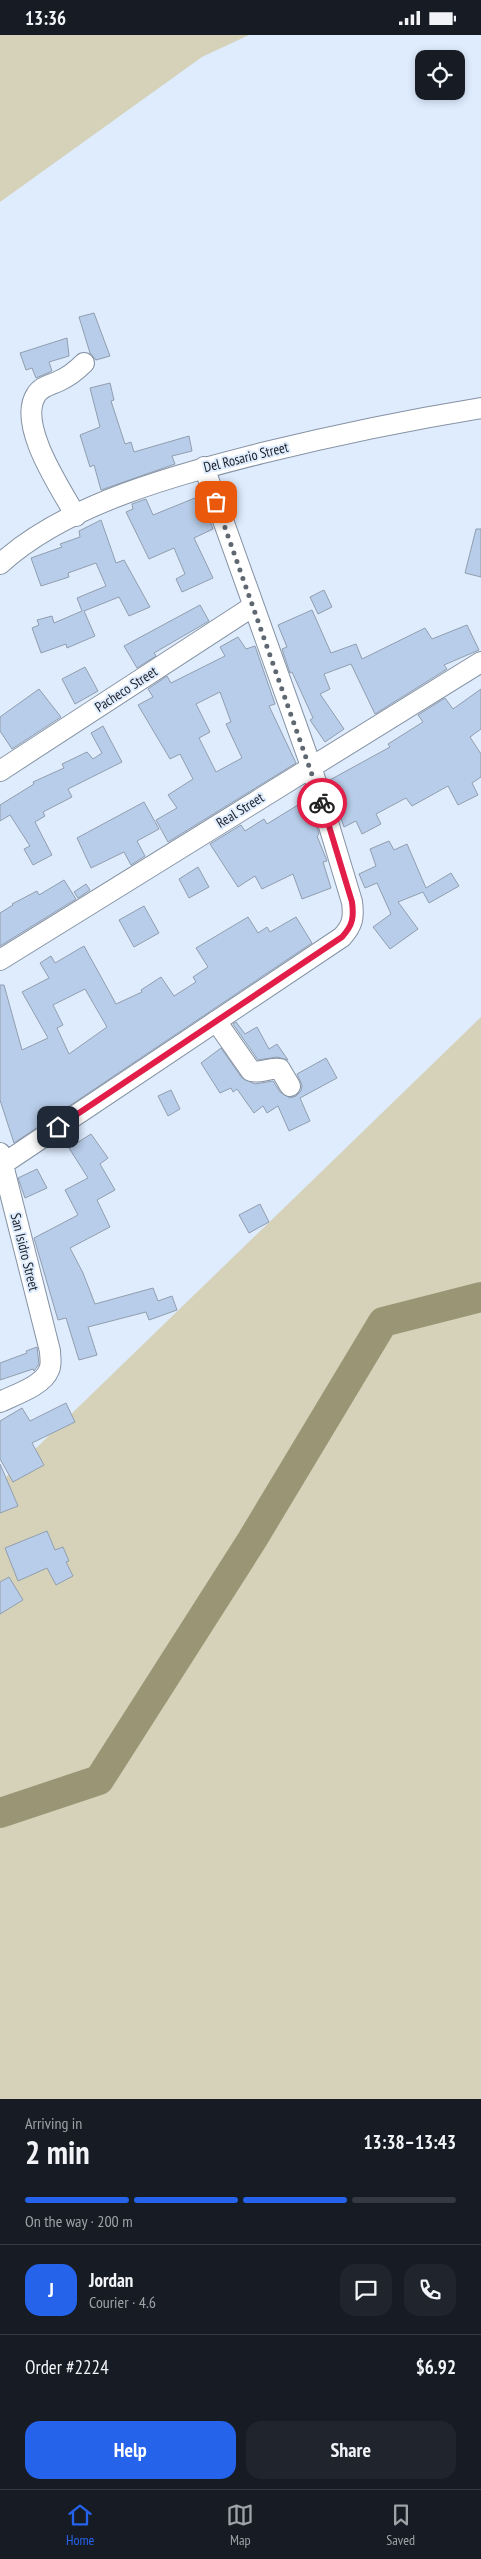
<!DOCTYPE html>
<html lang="en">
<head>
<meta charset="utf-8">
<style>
	body { margin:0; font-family:"PT Sans Narrow",sans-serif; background:#20242c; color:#f1f3f6; height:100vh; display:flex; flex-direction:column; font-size:19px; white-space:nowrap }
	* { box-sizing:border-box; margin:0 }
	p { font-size:16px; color:#9ea1a6 }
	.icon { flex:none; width:28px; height:28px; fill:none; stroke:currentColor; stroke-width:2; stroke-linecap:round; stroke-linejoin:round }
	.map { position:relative; height:2064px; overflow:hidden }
	.drawer { display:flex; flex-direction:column; background:#171b24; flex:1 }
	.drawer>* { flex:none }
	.buttons { position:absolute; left:415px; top:15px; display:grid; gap:10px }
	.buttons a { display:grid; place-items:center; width:50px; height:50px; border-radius:10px; background:#171b24; box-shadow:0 2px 8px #0003; font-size:25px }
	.pin { position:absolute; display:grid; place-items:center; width:42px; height:42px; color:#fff; margin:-21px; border-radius:10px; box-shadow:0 2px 8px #0006 }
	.courier { position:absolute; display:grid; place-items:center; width:50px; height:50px; margin:-25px; border:4px solid #e11d48; border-radius:50%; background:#fff; color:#222; box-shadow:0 1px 6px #0007 }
	.overview em { font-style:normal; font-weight:700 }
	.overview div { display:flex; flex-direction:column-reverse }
	.overview { display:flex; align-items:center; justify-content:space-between; height:85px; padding:0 25px }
	h1 { font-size:32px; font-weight:700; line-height:38px }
	.bar { display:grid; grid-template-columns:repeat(4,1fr); gap:8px 5px; align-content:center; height:60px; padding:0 25px }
	.bar i { height:6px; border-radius:4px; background:#363941 }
	.bar .on { background:#2563eb }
	.bar p { grid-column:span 4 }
	.line { display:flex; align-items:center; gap:12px; padding:0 25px; border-top:1px solid #363941 }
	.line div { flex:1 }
	.round { display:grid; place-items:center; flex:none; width:52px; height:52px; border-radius:15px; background:#20242c }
	.cta { display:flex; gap:10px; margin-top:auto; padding:10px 25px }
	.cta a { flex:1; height:58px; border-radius:15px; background:#2563eb; color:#fff; font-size:20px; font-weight:700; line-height:58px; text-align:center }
	.cta a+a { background:#20242c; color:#f1f3f6 }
	.status { display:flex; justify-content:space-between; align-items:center; height:35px; padding:0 25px; background:#171b24; direction:ltr }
	.status svg { height:14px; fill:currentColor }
	.menu { display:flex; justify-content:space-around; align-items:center; height:70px; border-top:1px solid #363941; background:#171b24; font-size:14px; color:#9ea1a6 }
	.menu a { display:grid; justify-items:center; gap:2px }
	.menu .on { color:#2563eb }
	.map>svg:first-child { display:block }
</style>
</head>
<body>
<div class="status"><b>13:36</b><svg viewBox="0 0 49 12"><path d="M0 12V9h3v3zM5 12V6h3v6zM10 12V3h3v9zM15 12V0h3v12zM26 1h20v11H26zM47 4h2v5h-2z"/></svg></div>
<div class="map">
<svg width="481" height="2064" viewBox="0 0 481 2064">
	<rect width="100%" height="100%" fill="#deecfe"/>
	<path fill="#d5d2b9" d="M0 0H249L202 22 0 167Z
		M481 982V2064H0V1448Z"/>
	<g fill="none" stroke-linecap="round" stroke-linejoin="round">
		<path stroke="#9a9575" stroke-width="30" d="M0 1778 99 1745 252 1505 383 1287 481 1262"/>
	</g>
	<path fill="#b8cde9" stroke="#919eaf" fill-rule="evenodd" d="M94 278 110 321 96 325 90 318 79 282Z
		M67 303 69 321 49 327 52 336 36 343 32 333 26 335 20 318Z
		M110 348 114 365 111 366 125 409 131 407 134 417 189 401 192 416 172 421 175 429 101 455 94 430 90 432 80 400 100 392 90 353Z
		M200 461 213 494 194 503 213 543 182 557 176 544 185 539 174 513 149 524 126 477 133 474 132 469 146 464 153 480Z
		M101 485 116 528 124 525 150 572 129 581 119 562 84 576 95 601 67 613 66 609 41 618 32 593 39 590 37 585 52 581 54 588 82 576 77 563 106 551 96 528 68 538 69 542 41 551 31 523 62 512 60 509 80 502 79 496Z
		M476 494H481V542L465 538Z
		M324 555 332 572 318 579 310 562Z
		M200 570 209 586 154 618 156 621 137 633 124 611Z
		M312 575 331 618 356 609 362 624 425 593 432 604 467 590 479 615 444 630 447 634 375 679 351 629 324 639 330 654 320 659 344 694 325 707 310 685 313 683 292 637 290 638 282 614 287 612 278 590Z
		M238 602 246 614 255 611 275 669 269 671 296 728 168 807 156 785 177 773 168 760 193 744 180 719 170 724 138 670 153 662 148 654 167 641 171 648 225 621 220 612ZM220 657 231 687 226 689 242 723 216 737 199 703 210 697 196 669Z
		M85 632 98 656 75 669 62 644Z
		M39 654 61 682 12 714 0 696V682Z
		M481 654V694L470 702 481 719V742L472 748 478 760 458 770 448 751 412 771 406 763 376 779 381 789 362 799 356 786 344 792 328 746 390 712 388 709 423 687 418 680 445 663 453 674Z
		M103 691 122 727 68 754 72 762 43 777 45 781 35 787 52 820 33 830 24 814 30 811 10 780 0 786V770L34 749 33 747 64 733 62 729 87 717 93 724 102 718 91 698Z
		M306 765 311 774 319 799 317 801 327 826 323 827 331 853 302 864 293 839 262 854 255 841 238 852 210 809 241 790 245 796 264 784 267 789Z
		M144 767 159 794 137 806 145 821 131 830 124 817 91 833 77 803Z
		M389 806 394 815 407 809 426 853 451 838 459 851 429 868 423 857 398 867 418 894 390 914 373 892 391 879 377 848 365 853 359 839 376 831 370 814Z
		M198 832 209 852 189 863 179 844Z
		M64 845 76 864 0 911V878L13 870 12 869 37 856 39 860Z
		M86 849 90 855 78 863 74 857Z
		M144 871 159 898 134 912 119 885Z
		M248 882 258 898 267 892 270 897 296 882 312 908 14 1108 0 1065V950H4L22 1015 48 1003 22 957 49 943 40 928 51 921 55 928 84 911 116 969 142 957 141 955 161 942 174 961 196 947 193 942 208 932 196 913ZM85 954 107 992 69 1019 57 993 63 990 53 970Z
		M236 987 245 999 257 992 269 1014 277 1009 288 1025 277 1022 258 1025 233 989Z
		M221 1013 242 1043 255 1049 273 1046 280 1057 290 1063 296 1061 301 1056 302 1050 297 1039 326 1023 337 1043 300 1063 310 1086 289 1096 278 1071 267 1078 263 1071 254 1078 237 1054 233 1057 231 1053 220 1058 201 1028Z
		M171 1055 180 1074 168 1081 158 1061Z
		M91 1099 108 1123 100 1129 115 1155 97 1165 110 1192 70 1213 83 1238 95 1269 153 1253 158 1266 172 1261 177 1275 149 1285 146 1277 88 1292 97 1320 79 1325 66 1283 58 1285 34 1203 78 1180 65 1155 88 1143 69 1113Z
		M37 1134 47 1153 25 1163 18 1143Z
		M260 1169 269 1187 249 1198 239 1180Z
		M37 1312 39 1329 34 1336 33 1334 0 1345V1328L27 1318 26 1316Z
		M66 1368 75 1387 32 1408 44 1430 13 1447 0 1424V1386L22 1373 30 1386Z
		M0 1429 18 1471 0 1478Z
		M47 1496 55 1515 63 1512 69 1526 66 1527 73 1541 56 1550 47 1533 18 1546 5 1513Z
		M9 1542 23 1565 0 1579V1547Z"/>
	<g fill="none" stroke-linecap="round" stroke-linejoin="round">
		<g stroke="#8592a3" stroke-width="22">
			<path id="minor" d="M76 481C61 454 17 390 36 360 41 351 51 350 59 346 68 342 77 335 84 328
				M0 529C67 468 176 440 262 418 335 400 407 385 481 373
				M0 736 252 572
				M0 925 481 627
				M216 986 251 1036C261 1039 269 1032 280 1034L290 1051
				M0 1118 50 1316C50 1322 52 1329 49 1335 43 1351 14 1360 0 1367
				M0 1131 342 902C353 890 354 882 352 867L311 731 204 432"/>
		</g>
		<use href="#minor" stroke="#fff" stroke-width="20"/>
	</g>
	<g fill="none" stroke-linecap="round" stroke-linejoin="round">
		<path stroke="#5f6771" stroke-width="5" stroke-dasharray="0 9" d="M216 467 322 768"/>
		<path stroke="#e11d48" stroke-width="6" d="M58 1092 342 902C353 890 354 882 352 867L322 768"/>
	</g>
	<g text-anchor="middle" stroke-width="4" stroke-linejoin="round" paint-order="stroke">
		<g font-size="14" fill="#1a1f25" stroke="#deecfe">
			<text transform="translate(246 422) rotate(-14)" y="5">Del Rosario Street</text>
			<text transform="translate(126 654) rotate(-33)" y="5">Pacheco Street</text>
			<text transform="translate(240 775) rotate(-32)" y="5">Real Street</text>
			<text transform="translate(25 1217) rotate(76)" y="5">San Isidro Street</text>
		</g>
	</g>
</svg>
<div class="buttons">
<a><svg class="icon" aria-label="locate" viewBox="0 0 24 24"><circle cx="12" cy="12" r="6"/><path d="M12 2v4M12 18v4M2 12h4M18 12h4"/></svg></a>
</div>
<div class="pin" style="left:216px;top:467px;background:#ea580c"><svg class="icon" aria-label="bag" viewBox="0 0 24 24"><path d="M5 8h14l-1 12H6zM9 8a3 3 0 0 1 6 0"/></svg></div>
<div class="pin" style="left:58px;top:1092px;background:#1f2937"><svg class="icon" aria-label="home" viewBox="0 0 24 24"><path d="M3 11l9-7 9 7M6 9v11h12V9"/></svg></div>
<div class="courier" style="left:322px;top:768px"><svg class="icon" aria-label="bike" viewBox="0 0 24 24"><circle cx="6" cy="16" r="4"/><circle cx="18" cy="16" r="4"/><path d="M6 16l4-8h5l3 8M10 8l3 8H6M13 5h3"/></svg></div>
</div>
<section class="drawer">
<div class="overview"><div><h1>2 min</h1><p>Arriving in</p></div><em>13:38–13:43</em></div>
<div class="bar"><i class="on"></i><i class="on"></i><i class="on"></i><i></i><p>On the way · 200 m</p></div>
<div class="line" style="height:90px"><b class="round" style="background:#2563eb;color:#fff">J</b><div><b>Jordan</b><p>Courier · 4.6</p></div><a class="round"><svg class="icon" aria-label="chat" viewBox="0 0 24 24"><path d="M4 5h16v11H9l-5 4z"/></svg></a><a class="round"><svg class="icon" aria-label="phone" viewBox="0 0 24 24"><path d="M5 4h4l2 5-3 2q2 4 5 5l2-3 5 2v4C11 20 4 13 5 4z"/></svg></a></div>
<div class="line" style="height:65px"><div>Order #2224</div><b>$6.92</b></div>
<div class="cta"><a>Help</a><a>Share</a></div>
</section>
<nav class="menu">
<a class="on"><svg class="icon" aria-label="home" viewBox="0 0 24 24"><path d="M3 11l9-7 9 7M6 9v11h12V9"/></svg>Home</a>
<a><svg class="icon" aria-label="map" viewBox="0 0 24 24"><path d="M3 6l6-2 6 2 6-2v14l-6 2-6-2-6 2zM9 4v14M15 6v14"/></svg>Map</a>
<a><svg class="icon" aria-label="saved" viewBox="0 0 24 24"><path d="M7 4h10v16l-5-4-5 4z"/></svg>Saved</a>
</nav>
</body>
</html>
